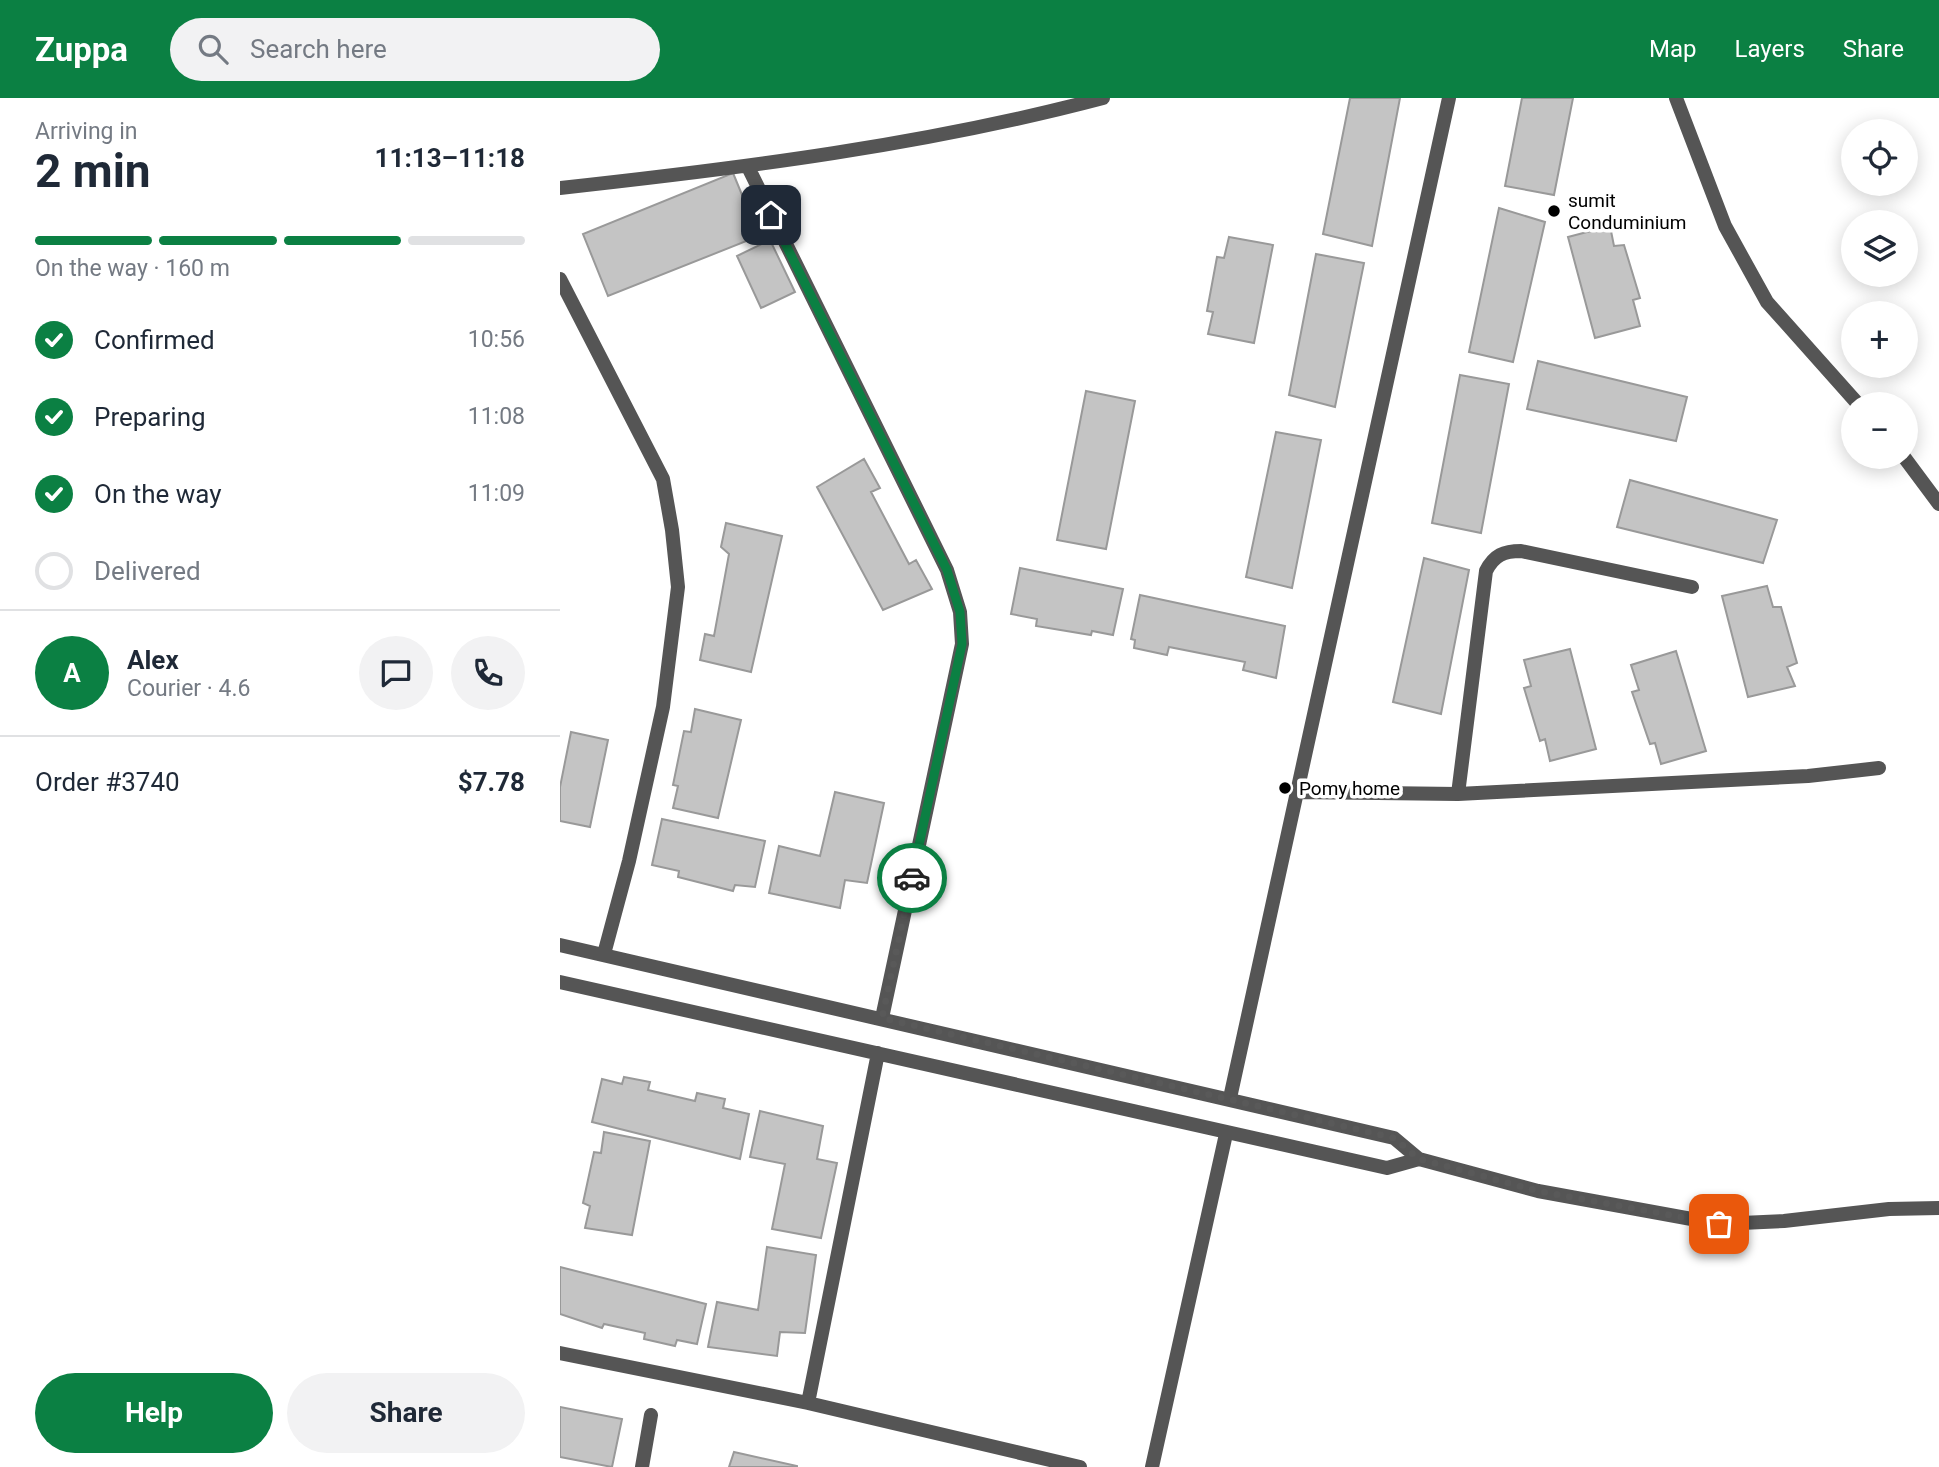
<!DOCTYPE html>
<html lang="en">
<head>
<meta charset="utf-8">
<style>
	body { margin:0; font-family:Roboto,sans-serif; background:#f2f2f3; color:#1f2937; height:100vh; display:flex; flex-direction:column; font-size:26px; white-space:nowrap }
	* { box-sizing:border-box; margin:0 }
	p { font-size:23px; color:#747a83 }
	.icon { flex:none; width:38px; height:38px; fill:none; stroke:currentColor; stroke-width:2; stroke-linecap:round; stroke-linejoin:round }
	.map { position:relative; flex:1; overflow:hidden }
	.side { display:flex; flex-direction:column; background:#fff; width:560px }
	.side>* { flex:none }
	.fabs { position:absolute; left:1281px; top:21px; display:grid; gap:14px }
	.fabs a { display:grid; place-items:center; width:77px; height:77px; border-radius:50%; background:#fff; box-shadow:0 4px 18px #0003; font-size:35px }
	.pin { position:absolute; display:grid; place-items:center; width:60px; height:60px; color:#fff; margin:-30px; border-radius:14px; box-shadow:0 4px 10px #0006 }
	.courier { position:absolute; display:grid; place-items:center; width:70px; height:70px; margin:-35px; border:5px solid #0b8043; border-radius:50%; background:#fff; color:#222; box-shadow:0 2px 9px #0007 }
	.headline em { font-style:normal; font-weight:700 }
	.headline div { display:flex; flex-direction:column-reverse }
	.headline { display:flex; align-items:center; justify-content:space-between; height:119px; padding:0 35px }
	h1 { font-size:46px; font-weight:700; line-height:52px }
	.bar { display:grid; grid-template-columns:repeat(4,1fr); gap:10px 7px; align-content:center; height:84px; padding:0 35px }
	.bar i { height:9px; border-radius:5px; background:#e0e1e3 }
	.bar .active { background:#0b8043 }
	.bar p { grid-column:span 4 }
	.line { display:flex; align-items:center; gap:18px; padding:0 35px; border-top:2px solid #e0e1e3 }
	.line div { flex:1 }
	.round { display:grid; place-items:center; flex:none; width:74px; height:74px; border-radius:37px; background:#f2f2f3 }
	ol { padding:0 35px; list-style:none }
	li { display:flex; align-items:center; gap:21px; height:77px }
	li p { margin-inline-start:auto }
	li .icon { padding:7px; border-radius:50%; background:#0b8043; color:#fff; stroke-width:4 }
	li:last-child { color:#747a83 }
	li i { width:38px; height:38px; border:4px solid #e0e1e3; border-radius:50% }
	.button { display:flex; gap:14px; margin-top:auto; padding:14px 35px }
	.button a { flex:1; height:80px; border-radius:42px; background:#0b8043; color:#fff; font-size:28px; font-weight:700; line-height:80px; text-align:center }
	.button a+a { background:#f2f2f3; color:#1f2937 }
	header { display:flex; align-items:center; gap:42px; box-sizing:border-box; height:98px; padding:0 35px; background:#0b8043; color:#fff }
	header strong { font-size:33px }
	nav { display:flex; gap:38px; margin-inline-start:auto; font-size:24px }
	.search { width:490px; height:63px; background:#f2f2f3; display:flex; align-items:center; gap:18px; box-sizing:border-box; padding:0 24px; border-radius:38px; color:#747a83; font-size:26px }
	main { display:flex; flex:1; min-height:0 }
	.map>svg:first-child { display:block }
</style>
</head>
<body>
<header>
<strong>Zuppa</strong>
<div class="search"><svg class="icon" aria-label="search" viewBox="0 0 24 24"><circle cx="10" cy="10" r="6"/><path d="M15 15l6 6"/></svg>Search here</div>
<nav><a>Map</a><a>Layers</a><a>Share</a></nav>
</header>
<main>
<section class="side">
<div class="headline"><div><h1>2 min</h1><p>Arriving in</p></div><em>11:13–11:18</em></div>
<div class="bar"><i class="active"></i><i class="active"></i><i class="active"></i><i></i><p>On the way · 160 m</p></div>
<ol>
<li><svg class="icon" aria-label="check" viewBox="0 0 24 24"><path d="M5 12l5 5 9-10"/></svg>Confirmed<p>10:56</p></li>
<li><svg class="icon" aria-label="check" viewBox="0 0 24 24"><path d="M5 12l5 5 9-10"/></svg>Preparing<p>11:08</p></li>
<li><svg class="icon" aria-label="check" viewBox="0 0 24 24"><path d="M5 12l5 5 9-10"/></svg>On the way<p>11:09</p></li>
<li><i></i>Delivered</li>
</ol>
<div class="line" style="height:126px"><b class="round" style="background:#0b8043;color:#fff">A</b><div><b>Alex</b><p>Courier · 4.6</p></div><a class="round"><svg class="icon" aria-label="chat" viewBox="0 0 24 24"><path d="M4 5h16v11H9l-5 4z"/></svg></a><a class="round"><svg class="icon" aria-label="phone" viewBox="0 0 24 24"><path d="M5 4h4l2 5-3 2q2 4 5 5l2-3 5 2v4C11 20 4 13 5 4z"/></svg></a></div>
<div class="line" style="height:91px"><div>Order #3740</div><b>$7.78</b></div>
<div class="button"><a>Help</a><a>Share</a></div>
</section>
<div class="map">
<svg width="1379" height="1369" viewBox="0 0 1379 1369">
	<rect width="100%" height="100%" fill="#fff"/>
	<path fill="#c4c4c4" stroke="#999" stroke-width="2" d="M790 0H840L812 148 763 136Z
		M962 0H1013L994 97 945 88Z
		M173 75 199 138 48 198 23 136Z
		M939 110 985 124 953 264 909 254Z
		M1050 128 1054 148 1064 147 1080 200 1073 202 1080 228 1035 240 1008 139Z
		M669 139 713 147 694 245 648 236 653 214 647 213 657 159 664 160Z
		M210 142 235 194 201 210 177 158Z
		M756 156 804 165 775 309 729 297Z
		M978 263 1127 299 1116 343 967 311Z
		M900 277 949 286 921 435 872 425Z
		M526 293 575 303 546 451 497 442Z
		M716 334 761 342 732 490 686 479Z
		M304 361 320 390 311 394 349 466 356 462 372 491 323 512 257 389Z
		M1070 382 1217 422 1203 465 1057 429Z
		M166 425 222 438 191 574 140 562 145 536 154 538 169 456 161 449Z
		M864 460 909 472 881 616 833 604Z
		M460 470 563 491 553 537 532 533 531 537 476 528 477 521 451 516Z
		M1207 488 1213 509H1221L1237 565 1227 569 1235 588 1188 599 1162 498Z
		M580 497 725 528 716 580 683 572 685 564 609 549 607 557 574 550 575 542 571 541Z
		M1010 551 1036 651 990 663 985 641 980 643 964 590 971 588 964 562Z
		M1116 553 1146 653 1101 666 1095 645 1090 646 1072 594 1079 592 1071 567Z
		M135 611 181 622 158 720 113 710 118 688 113 687 124 633 131 634Z
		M11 634 48 642 30 729 0 723V689Z
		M275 694 324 705 307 785 285 782 280 810 209 795 219 748 260 758Z
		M102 721 205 743 195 789 175 787 173 793 118 779 119 773 92 767Z
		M64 979 90 984 88 992 135 1003 137 995 165 1001 163 1010 189 1016 180 1061 32 1024 42 981 62 986Z
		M200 1013 263 1028 257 1061 277 1065 261 1140 212 1131 225 1066 190 1059Z
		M44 1034 90 1043 72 1137 25 1130 30 1108 23 1105 34 1054 41 1055Z
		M207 1149 256 1157 245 1235 220 1234 217 1258 148 1249 157 1204 198 1212Z
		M0 1169 146 1206 137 1246 117 1242 115 1248 84 1241 85 1235 44 1226 42 1230 0 1216Z
		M0 1309 62 1321 52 1369 0 1359Z
		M174 1354 237 1368V1369H169Z"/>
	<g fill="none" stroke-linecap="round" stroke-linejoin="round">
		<path stroke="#555" stroke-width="14" d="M1116 0 1165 128 1207 204 1298 306
			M188 69 387 472 400 514 402 546 322 920
			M0 90C183 70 365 47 543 0
			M0 181 103 381 112 432 118 489 103 609 69 763 44 856
			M1344 359 1379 406
			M737 694 898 696 1248 678 1319 670
			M898 696 926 473C934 457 944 453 961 453L1132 489
			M0 847 834 1040 859 1061 978 1093 1159 1126 1224 1123 1329 1111 1379 1110
			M0 884 827 1070 859 1061
			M670 1000 889 0
			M0 1255 248 1305 520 1369
			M248 1305 318 955
			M82 1369 91 1317
			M592 1369 666 1036"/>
	</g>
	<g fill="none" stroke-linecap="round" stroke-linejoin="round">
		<path stroke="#595959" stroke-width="7" stroke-dasharray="0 12.6" d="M352 780 322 920 834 1040 859 1061 978 1093 1159 1126"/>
		<path stroke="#0b8043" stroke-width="9" d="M211 117 387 472 400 514 402 546 352 780"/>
	</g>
	<g fill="#000" stroke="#fff" stroke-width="2.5">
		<circle cx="994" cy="113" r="7"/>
		<circle cx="725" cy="690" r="7"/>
	</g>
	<g text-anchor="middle" stroke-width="7" stroke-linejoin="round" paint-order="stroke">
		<g font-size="19" fill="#000" stroke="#fff" text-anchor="start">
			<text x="1008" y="109">sumit<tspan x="1008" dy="22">Conduminium</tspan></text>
			<text x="739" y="697">Pomy home</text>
		</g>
	</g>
</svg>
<div class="fabs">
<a><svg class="icon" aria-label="locate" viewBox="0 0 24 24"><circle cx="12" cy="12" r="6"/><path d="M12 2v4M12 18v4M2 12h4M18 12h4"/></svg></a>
<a><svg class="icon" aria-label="layers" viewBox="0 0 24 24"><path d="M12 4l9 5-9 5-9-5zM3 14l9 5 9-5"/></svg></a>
<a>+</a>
<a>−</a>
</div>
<div class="pin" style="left:1159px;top:1126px;background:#ea580c"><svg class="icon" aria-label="bag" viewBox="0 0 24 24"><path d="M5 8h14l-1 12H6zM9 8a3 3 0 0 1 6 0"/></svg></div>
<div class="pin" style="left:211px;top:117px;background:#1f2937"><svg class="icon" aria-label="home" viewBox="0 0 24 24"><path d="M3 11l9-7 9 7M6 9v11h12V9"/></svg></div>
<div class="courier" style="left:352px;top:780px"><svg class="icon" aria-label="car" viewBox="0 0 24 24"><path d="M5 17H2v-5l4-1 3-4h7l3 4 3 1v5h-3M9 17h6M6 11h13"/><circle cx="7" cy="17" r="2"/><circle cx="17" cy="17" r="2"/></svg></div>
</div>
</main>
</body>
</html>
